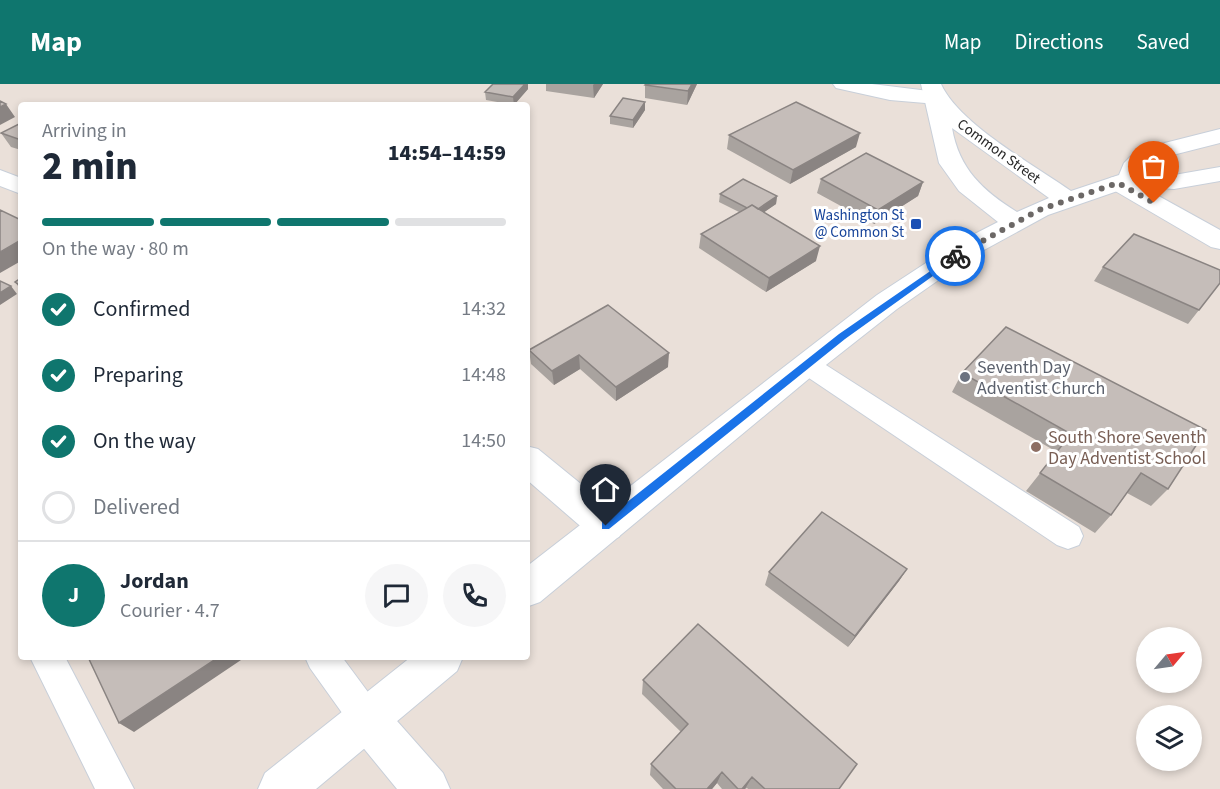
<!DOCTYPE html>
<html lang="en">
<head>
<meta charset="utf-8">
<style>
	body { margin:0; font-family:"Source Sans 3",sans-serif; background:#f6f6f7; color:#1f2937; height:100vh; display:flex; flex-direction:column; font-size:22px; white-space:nowrap }
	* { box-sizing:border-box; margin:0 }
	p { font-size:20px; color:#747a83 }
	.icon { flex:none; width:33px; height:33px; fill:none; stroke:currentColor; stroke-width:2; stroke-linecap:round; stroke-linejoin:round }
	.map { position:relative; flex:1; overflow:hidden }
	.sheet { position:absolute; left:18px; top:18px; width:512px; height:558px; display:flex; flex-direction:column; background:#fff; border-radius:6px; box-shadow:0 3px 9px #0003 }
	.sheet>* { flex:none }
	.needle { width:39px; rotate:61deg }
	.tools { position:absolute; left:1136px; top:543px; display:grid; gap:12px }
	.tools a { display:grid; place-items:center; width:66px; height:66px; border-radius:50%; background:#fff; box-shadow:0 3px 9px #0003; font-size:30px }
	.pin { position:absolute; display:grid; place-items:center; width:51px; height:51px; color:#fff; margin:-62px -26px; border-radius:50% 50% 50% 0; rotate:-45deg; box-shadow:0 0 6px #0007 }
	.pin .icon { rotate:45deg }
	.courier { position:absolute; display:grid; place-items:center; width:60px; height:60px; margin:-30px; border:4px solid #1a73e8; border-radius:50%; background:#fff; color:#222; box-shadow:0 2px 8px #0007 }
	.summary em { font-style:normal; font-weight:800 }
	.summary div { display:flex; flex-direction:column-reverse }
	.summary { display:flex; align-items:center; justify-content:space-between; height:102px; padding:0 24px }
	h1 { font-size:39px; font-weight:800; line-height:45px }
	.bar { display:grid; grid-template-columns:repeat(4,1fr); gap:9px 6px; align-content:center; height:72px; padding:0 24px }
	.bar i { height:8px; border-radius:4px; background:#e0e1e3 }
	.bar .active { background:#0f766e }
	.bar p { grid-column:span 4 }
	.line { display:flex; align-items:center; gap:15px; padding:0 24px; border-top:2px solid #e0e1e3 }
	.line div { flex:1 }
	.round { display:grid; place-items:center; flex:none; width:63px; height:63px; border-radius:32px; background:#f6f6f7 }
	ol { padding:0 24px; list-style:none }
	li { display:flex; align-items:center; gap:18px; height:66px }
	li p { margin-inline-start:auto }
	li .icon { padding:6px; border-radius:50%; background:#0f766e; color:#fff; stroke-width:4 }
	li:last-child { color:#747a83 }
	li i { width:33px; height:33px; border:3px solid #e0e1e3; border-radius:50% }
	header { display:flex; align-items:center; gap:36px; box-sizing:border-box; height:84px; padding:0 30px; background:#0f766e; color:#fff }
	header strong { font-size:28px }
	nav { display:flex; gap:33px; margin-inline-start:auto; font-size:21px }
	.map>svg:first-child { display:block }
</style>
</head>
<body>
<header>
<strong>Map</strong>
<nav><a>Map</a><a>Directions</a><a>Saved</a></nav>
</header>
<div class="map">
<svg width="1220" height="705" viewBox="0 0 1220 705">
	<rect width="100%" height="100%" fill="#eae0d9"/>
	<g fill="none" stroke-linecap="round" stroke-linejoin="round">
		<g stroke="#c8cfd9" stroke-width="2">
			<path id="lane" d="M806 271 815 274 1079 443 1083 452 1079 461 1068 465 1057 461 797 286 794 280 797 274Z
				M30 573H65L134 705H95Z
				M305 573H342L379 623 385 635 379 647 367 653 355 647 310 584Z"/>
		</g>
		<g stroke="#c8cfd9" stroke-width="2">
			<path id="street" d="M833 0H872L937 8 944 10 947 14 944 18 937 20 890 16 836 4Z
				M0 86 21 94V110L0 102Z
				M1118 92 1126 94 1220 146V165L1211 163 1110 104 1106 99 1110 94Z
				M526 362 538 365 619 431 624 442 619 453 606 457 593 453 526 395Z
				M367 613 382 620 443 689 450 705H397L352 650 345 635 352 620Z"/>
		</g>
		<g stroke="#c8cfd9" stroke-width="2">
			<path id="secondary" d="M921 0H941C959 40 1034 81 1071 107L1119 91 1124 79 1137 66 1220 45V59L1153 76 1143 89 1174 91 1220 83V97L1174 105 1132 102 1048 131 973 172 897 225 817 288 540 518 526 523V483L877 211 955 160 998 138 959 107 939 79ZM952 44 1049 114 1017 128C983 107 959 85 952 44Z
				M411 573H463L457 587 316 705H258L265 689Z"/>
		</g>
		<use href="#lane" fill="#fff" fill-rule="evenodd"/>
		<use href="#street" fill="#fff" fill-rule="evenodd"/>
		<use href="#secondary" fill="#fff" fill-rule="evenodd"/>
	</g>
	<path fill="#a9a39f" d="M546 0H603L594 14 546 7Z
		M697 0 687 21 645 14V1Z
		M528 5 514 21 486 16 485 8Z
		M645 18V26L633 44 610 40V32Z
		M21 39V66L11 63 1 49Z
		M729 51 856 63 790 100 727 65Z
		M821 95 923 98 918 112 874 140 817 109Z
		M720 110 777 112 776 120 764 128 816 177 766 208 699 164 701 150 739 128 719 118Z
		M1103 183 1199 226 1188 240 1094 197Z
		M21 194V206L15 198Z
		M608 221 668 283 616 317 580 285 554 301 531 280 529 266Z
		M962 289 1168 405 1151 422 1127 409 1111 431 1095 449 1026 407 1057 368 952 308Z
		M907 485 899 497 848 563 765 501 769 488Z
		M643 596 839 705H748L747 704 745 705H722L717 699 712 705H663L650 691 651 680 681 648 642 610Z"/>
	<path fill="#8a8482" d="M525 0H528V5L514 21 513 13Z
		M594 0H603L594 14 593 1Z
		M692 0H697L687 21 688 7Z
		M645 18V26L633 44V36Z
		M6 20 15 33 0 41V23Z
		M860 49 856 63 790 100 793 86Z
		M923 98 918 112 874 140 878 126Z
		M777 112 776 120 753 136 755 128Z
		M21 156V177L0 189V168Z
		M820 162 816 177 766 208 769 194Z
		M11 202 17 210 0 221V209Z
		M669 269 668 283 616 317V303Z
		M579 271 580 285 554 301 552 287Z
		M907 485 899 497 848 563 855 552Z
		M219 573H239L241 576 134 648 119 639Z
		M722 688 717 699 712 705H707Z
		M752 693 745 705H742Z"/>
	<path fill="#c5bdb9" stroke="#8a8482" stroke-width="1.5" d="M493 0H525L513 13 485 8Z
		M646 0H692L688 7 645 1Z
		M623 14 645 18 633 36 610 32Z
		M0 17 6 20 0 23Z
		M796 18 860 49 793 86 729 51Z
		M21 39V56L1 49Z
		M866 69 923 98 878 126 821 95Z
		M743 95 777 112 758 125 752 121 747 124 720 110Z
		M752 121 820 162 769 194 701 150Z
		M0 126 21 136V156L0 168Z
		M1134 150 1220 186V199L1199 226 1103 183Z
		M21 194V202L15 198Z
		M0 197 11 202 0 209Z
		M608 221 669 269 616 303 579 271 552 287 529 266Z
		M1006 243 1206 346 1168 405 1141 389 1111 431 1040 389 1071 350 962 289Z
		M822 428 907 485 855 552 769 488Z
		M698 540 857 680 839 705H765L752 693 742 705H738L722 688 707 705H676L651 680 688 640 643 596Z
		M88 573H219L119 639Z"/>
	<path fill="#1a73e8" d="M955 170 958 174 845 255 609 445H602V438L839 250Z"/>
	<g fill="none" stroke-linecap="round" stroke-linejoin="round">
		<path stroke="#6c6866" stroke-width="6" stroke-dasharray="0 10.8" d="M955 172 1039 126 1118 99 1154 119"/>
	</g>
	<rect fill="#1a4fb4" stroke="#fff" stroke-width="2" x="910" y="134" width="12" height="12" rx="3"/>
	<circle fill="#6b7280" stroke="#fff" stroke-width="2" cx="965" cy="293" r="6"/>
	<circle fill="#8d6e63" stroke="#fff" stroke-width="2" cx="1036" cy="363" r="6"/>
	<g text-anchor="middle" stroke-width="6" stroke-linejoin="round" paint-order="stroke">
		<g font-size="15" fill="#282828" stroke="#fff">
			<text transform="translate(999 67) rotate(36)" y="5">Common Street</text>
		</g>
		<g font-size="15" fill="#164399" stroke="#fff" text-anchor="end">
			<text x="904" y="136">Washington St<tspan x="904" dy="17">@ Common St</tspan></text>
		</g>
		<g font-size="18" fill="#5b616d" stroke="#fff" text-anchor="start">
			<text x="977" y="289">Seventh Day<tspan x="977" dy="21">Adventist Church</tspan></text>
		</g>
		<g font-size="18" fill="#785e54" stroke="#fff" text-anchor="start">
			<text x="1048" y="359">South Shore Seventh<tspan x="1048" dy="21">Day Adventist School</tspan></text>
		</g>
	</g>
</svg>
<div class="tools">
<a><svg class="needle" viewBox="-14 -14 28 28"><path d="M0-13l5 13h-10z" fill="#e53935"/><path d="M0 13l5-13h-10z" fill="#747a83"/></svg></a>
<a><svg class="icon" aria-label="layers" viewBox="0 0 24 24"><path d="M12 4l9 5-9 5-9-5zM3 14l9 5 9-5"/></svg></a>
</div>
<div class="pin" style="left:1154px;top:119px;background:#ea580c"><svg class="icon" aria-label="bag" viewBox="0 0 24 24"><path d="M5 8h14l-1 12H6zM9 8a3 3 0 0 1 6 0"/></svg></div>
<div class="pin" style="left:606px;top:442px;background:#1f2937"><svg class="icon" aria-label="home" viewBox="0 0 24 24"><path d="M3 11l9-7 9 7M6 9v11h12V9"/></svg></div>
<div class="courier" style="left:955px;top:172px"><svg class="icon" aria-label="bike" viewBox="0 0 24 24"><circle cx="6" cy="16" r="4"/><circle cx="18" cy="16" r="4"/><path d="M6 16l4-8h5l3 8M10 8l3 8H6M13 5h3"/></svg></div>
<section class="sheet">
<div class="summary"><div><h1>2 min</h1><p>Arriving in</p></div><em>14:54–14:59</em></div>
<div class="bar"><i class="active"></i><i class="active"></i><i class="active"></i><i></i><p>On the way · 80 m</p></div>
<ol>
<li><svg class="icon" aria-label="check" viewBox="0 0 24 24"><path d="M5 12l5 5 9-10"/></svg>Confirmed<p>14:32</p></li>
<li><svg class="icon" aria-label="check" viewBox="0 0 24 24"><path d="M5 12l5 5 9-10"/></svg>Preparing<p>14:48</p></li>
<li><svg class="icon" aria-label="check" viewBox="0 0 24 24"><path d="M5 12l5 5 9-10"/></svg>On the way<p>14:50</p></li>
<li><i></i>Delivered</li>
</ol>
<div class="line" style="height:108px"><b class="round" style="background:#0f766e;color:#fff">J</b><div><b>Jordan</b><p>Courier · 4.7</p></div><a class="round"><svg class="icon" aria-label="chat" viewBox="0 0 24 24"><path d="M4 5h16v11H9l-5 4z"/></svg></a><a class="round"><svg class="icon" aria-label="phone" viewBox="0 0 24 24"><path d="M5 4h4l2 5-3 2q2 4 5 5l2-3 5 2v4C11 20 4 13 5 4z"/></svg></a></div>
</section>
</div>
</body>
</html>
